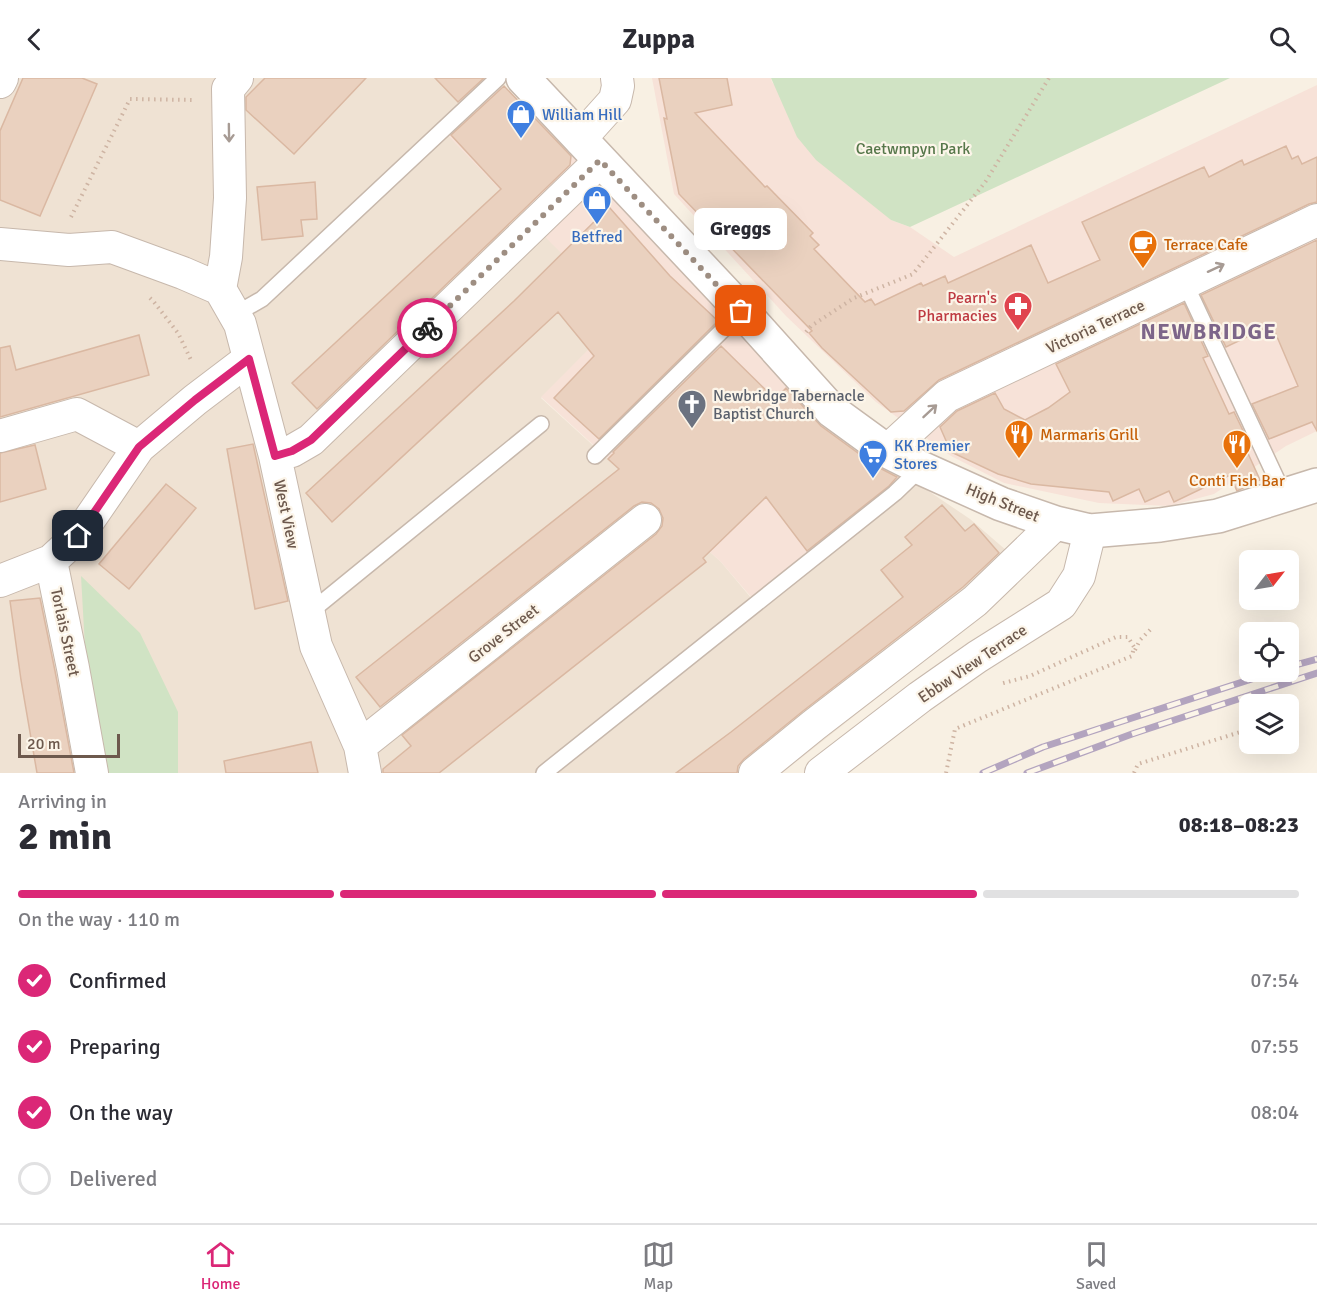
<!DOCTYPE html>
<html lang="en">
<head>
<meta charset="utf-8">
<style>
	body { margin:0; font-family:Signika,sans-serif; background:#f7f7f7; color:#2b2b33; height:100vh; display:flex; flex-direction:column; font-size:22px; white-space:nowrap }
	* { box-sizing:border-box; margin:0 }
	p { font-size:20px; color:#7c7c81 }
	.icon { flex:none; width:33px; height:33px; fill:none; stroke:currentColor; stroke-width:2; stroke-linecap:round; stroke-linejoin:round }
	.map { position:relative; height:695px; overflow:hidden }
	.sheet { display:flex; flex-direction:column; background:#fff; flex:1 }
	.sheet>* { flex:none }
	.needle { width:39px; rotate:59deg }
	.fabs { position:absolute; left:1239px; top:472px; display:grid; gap:12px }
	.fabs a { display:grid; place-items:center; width:60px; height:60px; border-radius:9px; background:#fff; box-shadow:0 6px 24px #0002; font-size:30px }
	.scale { position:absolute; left:18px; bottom:15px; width:102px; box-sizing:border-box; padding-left:6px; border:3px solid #6d594d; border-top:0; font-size:16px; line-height:21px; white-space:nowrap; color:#6d594d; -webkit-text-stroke:4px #fcf5e9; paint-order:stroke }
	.pin { position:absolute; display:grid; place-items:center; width:51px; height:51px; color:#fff; margin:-26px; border-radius:12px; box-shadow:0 3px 9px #0006 }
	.courier { position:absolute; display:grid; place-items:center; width:60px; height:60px; margin:-30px; border:4px solid #db2777; border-radius:50%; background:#fff; color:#222; box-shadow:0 2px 8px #0007 }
	.bubble { position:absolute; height:42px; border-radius:9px; background:#fff; box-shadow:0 6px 24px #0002; font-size:20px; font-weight:800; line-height:42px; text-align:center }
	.summary em { font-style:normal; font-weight:800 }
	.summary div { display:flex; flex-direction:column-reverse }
	.summary { display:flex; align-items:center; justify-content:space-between; height:102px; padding:0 18px }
	h1 { font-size:39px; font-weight:800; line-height:45px }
	.bar { display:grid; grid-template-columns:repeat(4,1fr); gap:9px 6px; align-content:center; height:72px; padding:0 18px }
	.bar i { height:8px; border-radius:4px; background:#e1e1e2 }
	.bar .on { background:#db2777 }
	.bar p { grid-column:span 4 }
	ol { padding:0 18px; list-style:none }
	li { display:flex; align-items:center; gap:18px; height:66px }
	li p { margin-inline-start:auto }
	li .icon { padding:6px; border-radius:50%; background:#db2777; color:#fff; stroke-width:4 }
	li:last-child { color:#7c7c81 }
	li i { width:33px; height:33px; border:3px solid #e1e1e2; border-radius:50% }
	header { display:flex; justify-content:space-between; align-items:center; height:78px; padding:0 18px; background:#fff; font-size:27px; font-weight:800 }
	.tab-bar { display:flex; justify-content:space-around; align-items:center; height:84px; border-top:2px solid #e1e1e2; background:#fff; font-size:16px; color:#7c7c81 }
	.tab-bar a { display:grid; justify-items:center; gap:3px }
	.tab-bar .on { color:#db2777 }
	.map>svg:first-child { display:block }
</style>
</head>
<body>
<header><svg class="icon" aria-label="back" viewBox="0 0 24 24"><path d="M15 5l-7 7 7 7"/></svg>Zuppa<svg class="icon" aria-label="search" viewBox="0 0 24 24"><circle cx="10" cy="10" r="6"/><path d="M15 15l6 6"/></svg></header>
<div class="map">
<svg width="1317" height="695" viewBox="0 0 1317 695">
	<rect width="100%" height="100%" fill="#f8f0e3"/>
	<path fill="#efe2d3" d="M0 0H435L460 24 437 46 624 236 541 320 721 484 757 527 918 406 970 441 1030 493 920 586 782 695H0Z"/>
	<path fill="#f7e2d8" d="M435 0H490L551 56 786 304 918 406 758 527 721 484 541 319 624 236 552 166 437 46 460 24Z
		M652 0H771L772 4 891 142 910 149 954 179 1317 7V353L1286 368 1214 416 1169 428 1099 425 1004 405 951 378 876 324 786 238 674 116Z"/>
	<path fill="#d0e3c4" d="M771 0H1230L910 149 891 142 816 82 797 59Z
		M81 498 140 555 178 634V695H106L86 587Z"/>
	<path fill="#ead1bf" stroke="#dab8a2" stroke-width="1.5" d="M23 0H82L97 6 40 138 0 122V53Z
		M265 0H366L294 76 246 32V19Z
		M435 0H484L458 24Z
		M659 0H727L732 27 695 35 765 109 767 108 813 155 810 158 819 167 814 171 865 224 871 221 875 227 921 205 923 208 945 198 948 205 1031 167 1048 205 1100 182 1082 144 1204 89 1209 99 1242 82 1244 87 1286 68 1292 81 1298 78 1302 86 1317 79V124L1309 126 939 302 904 333 891 334 822 270 809 255 812 253 679 116 664 40 667 41Z
		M504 8 571 78 570 87 317 331 292 305 501 111 451 57Z
		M315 104 317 141 301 142 303 158 262 162 257 109Z
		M609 129 670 198 718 243 599 361 554 320 594 278 558 234 332 444 306 415 514 223Z
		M1317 162V353L1312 344 1269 361 1252 326 1298 308 1272 247 1226 269 1201 217Z
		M1184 225 1208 278 1203 280 1229 336 1234 334 1251 369 1246 371 1260 402 1237 413 1230 397 1174 424 1169 413 1145 424 1139 411 1113 423 1109 414 1031 406 998 396 951 374 940 349 957 333 995 315 1004 331 1025 342 1048 330 1070 314 1056 286Z
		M139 257 149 297 0 339V270L10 268 16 292Z
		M721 268 775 321 786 310 821 348 876 388 897 399 889 408 807 473 766 419 703 480 706 484 439 695H383V691L411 668 402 657 656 456 662 448 663 440 659 431 651 425 642 424 634 428 380 629 356 599 619 391 608 381 614 375 613 374Z
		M253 366 288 523 255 531 227 371Z
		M35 367 46 411 0 424V375Z
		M166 406 196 430 129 511 99 486Z
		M942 427 965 453 974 446 999 475 963 509 803 633 744 681 738 688 737 695H676L731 654 903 519 881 492 912 467 905 459Z
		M40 520 55 593 74 695H37L21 602 10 523Z
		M311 664 318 695H226L224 683Z"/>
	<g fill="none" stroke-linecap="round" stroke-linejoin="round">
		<g stroke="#c7b8ac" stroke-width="18">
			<path id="service" d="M1185 205 1284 417
				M234 237 262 221 498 0
				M595 378 742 233
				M309 535 541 346
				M544 695 895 415 921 390"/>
		</g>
		<g stroke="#c7b8ac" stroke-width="34">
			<path id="minor" d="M237 0 228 11 230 120 226 179 220 211 240 246 275 378 316 568 360 668 365 695
				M0 4 2 0
				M580 61 615 22 618 8 617 0
				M0 166 69 172 112 169 183 195 220 211
				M0 358 77 336 139 369
				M887 373 947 318 1317 142
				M275 378 292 373 311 362 600 83
				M0 503 51 483
				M360 668 645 442
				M92 695 73 590 51 483 78 458 139 369 195 322 249 281
				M755 695 814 647 975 523 1056 445
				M821 695 920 619 977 579 1061 526 1079 498 1090 453"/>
		</g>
		<g stroke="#c7b8ac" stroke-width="36">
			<path id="tertiary" d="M523 0 742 233 832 333 887 373 921 390 1001 426 1056 445 1090 453 1160 447 1218 438 1317 407"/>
		</g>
		<path stroke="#ceb4a3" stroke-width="4" stroke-dasharray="1.5 4.5" stroke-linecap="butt" d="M71 139 130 21 195 22
			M150 220 154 224 178 255 192 284
			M806 254 811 248 854 220 913 196 986 103 1049 0
			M1135 572 1140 562 1153 549
			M1288 662 1289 665
			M946 695 955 651 1132 578 1134 569 1128 559H1116L1030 598 1000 606
			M1134 695 1138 686 1250 651"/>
		<use href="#service" stroke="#fff" stroke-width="15"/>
		<use href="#minor" stroke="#fff" stroke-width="32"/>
		<use href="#tertiary" stroke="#fff" stroke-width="33"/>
		<g stroke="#b3a4bf" stroke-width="7">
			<path id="rail" d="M1288 589 1317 581
				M983 695 1043 669 1273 594
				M1027 695 1132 656 1317 595"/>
		</g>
		<use href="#rail" stroke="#fcf5e9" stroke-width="4.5" stroke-dasharray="14" stroke-linecap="butt"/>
	</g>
	<defs><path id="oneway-shaft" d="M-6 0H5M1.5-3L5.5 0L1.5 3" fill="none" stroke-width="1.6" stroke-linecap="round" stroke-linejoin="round" transform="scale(1.5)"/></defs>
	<g stroke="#a79b94">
		<use href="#oneway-shaft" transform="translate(229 55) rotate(89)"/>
		<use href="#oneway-shaft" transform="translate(1216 190) rotate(-25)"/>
		<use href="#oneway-shaft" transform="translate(930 333) rotate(-43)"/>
	</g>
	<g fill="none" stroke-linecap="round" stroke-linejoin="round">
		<path stroke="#9e8e82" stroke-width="6" stroke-dasharray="0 10.8" d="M427 250 600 82 741 233"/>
		<path stroke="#db2777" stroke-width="8" d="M78 458 139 369 195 322 249 281 275 378 292 373 311 362 427 250"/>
	</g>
	<defs>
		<g id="shop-pin" transform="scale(1.5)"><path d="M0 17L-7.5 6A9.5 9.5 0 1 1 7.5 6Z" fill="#3f7fe0" stroke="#fcf5e9"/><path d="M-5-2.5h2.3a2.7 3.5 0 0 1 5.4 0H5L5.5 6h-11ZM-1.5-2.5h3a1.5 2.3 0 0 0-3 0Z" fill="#fff"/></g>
		<g id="cafe-pin" transform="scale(1.5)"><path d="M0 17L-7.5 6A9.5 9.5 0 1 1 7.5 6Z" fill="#e8710a" stroke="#fcf5e9"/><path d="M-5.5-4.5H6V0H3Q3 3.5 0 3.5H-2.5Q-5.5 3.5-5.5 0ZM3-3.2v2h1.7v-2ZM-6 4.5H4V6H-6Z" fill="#fff"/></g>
		<g id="pharmacy-pin" transform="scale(1.5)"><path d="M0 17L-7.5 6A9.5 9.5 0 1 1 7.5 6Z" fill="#e0444e" stroke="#fcf5e9"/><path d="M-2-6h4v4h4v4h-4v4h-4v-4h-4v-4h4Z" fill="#fff"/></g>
		<g id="church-pin" transform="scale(1.5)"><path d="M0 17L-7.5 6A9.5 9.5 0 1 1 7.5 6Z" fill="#6b7280" stroke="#fcf5e9"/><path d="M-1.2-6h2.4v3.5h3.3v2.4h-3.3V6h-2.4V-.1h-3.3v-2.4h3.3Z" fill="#fff"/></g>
		<g id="restaurant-pin" transform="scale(1.5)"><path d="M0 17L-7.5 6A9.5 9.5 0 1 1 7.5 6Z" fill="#e8710a" stroke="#fcf5e9"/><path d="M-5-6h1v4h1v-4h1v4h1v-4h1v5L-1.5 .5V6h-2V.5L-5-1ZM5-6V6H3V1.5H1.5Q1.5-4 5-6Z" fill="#fff"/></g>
		<g id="supermarket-pin" transform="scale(1.5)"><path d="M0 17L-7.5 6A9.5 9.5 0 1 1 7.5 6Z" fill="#3f7fe0" stroke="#fcf5e9"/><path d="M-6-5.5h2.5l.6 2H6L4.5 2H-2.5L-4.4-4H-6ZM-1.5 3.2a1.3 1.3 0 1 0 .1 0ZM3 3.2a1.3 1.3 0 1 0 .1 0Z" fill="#fff"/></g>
	</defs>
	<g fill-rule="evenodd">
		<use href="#shop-pin" x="521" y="36"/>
		<use href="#shop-pin" x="597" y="122"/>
		<use href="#cafe-pin" x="1143" y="166"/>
		<use href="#pharmacy-pin" x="1018" y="228"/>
		<use href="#church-pin" x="692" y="326"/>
		<use href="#restaurant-pin" x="1019" y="356"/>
		<use href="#restaurant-pin" x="1237" y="366"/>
		<use href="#supermarket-pin" x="873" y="376"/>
	</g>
	<g text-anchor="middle" stroke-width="4.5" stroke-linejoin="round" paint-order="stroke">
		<g font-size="16" fill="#366cbe" stroke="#fcf5e9" text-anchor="start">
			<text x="542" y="42">William Hill</text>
			<text x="597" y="164" text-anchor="middle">Betfred</text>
			<text x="894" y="373">KK Premier<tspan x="894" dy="18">Stores</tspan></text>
		</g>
		<g font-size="16" fill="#56774a" stroke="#fcf5e9">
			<text x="913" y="76">Caetwmpyn Park</text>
		</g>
		<g font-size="16" fill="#c56008" stroke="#fcf5e9" text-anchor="start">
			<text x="1164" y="172">Terrace Cafe</text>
			<text x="1040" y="362">Marmaris Grill</text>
			<text x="1237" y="408" text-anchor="middle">Conti Fish Bar</text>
		</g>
		<g font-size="16" fill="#be3a42" stroke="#fcf5e9" text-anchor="end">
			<text x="997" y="225">Pearn's<tspan x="997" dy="18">Pharmacies</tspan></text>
		</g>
		<g font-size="16" fill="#6d594d" stroke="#fcf5e9">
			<text transform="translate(1095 248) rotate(-25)" y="6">Victoria Terrace</text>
			<text transform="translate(1003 424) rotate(22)" y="6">High Street</text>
			<text transform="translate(287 436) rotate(78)" y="6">West View</text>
			<text transform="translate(66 554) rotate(78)" y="6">Torlais Street</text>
			<text transform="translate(503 555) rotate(-38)" y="6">Grove Street</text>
			<text transform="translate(972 585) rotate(-34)" y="6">Ebbw View Terrace</text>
		</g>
		<g font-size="16" fill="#5b616d" stroke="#fcf5e9" text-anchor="start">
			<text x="713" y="323">Newbridge Tabernacle<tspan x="713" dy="18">Baptist Church</tspan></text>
		</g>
		<g font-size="22" font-weight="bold" letter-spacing="1.5" fill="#7d6589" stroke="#fcf5e9">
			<text x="1209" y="261">NEWBRIDGE</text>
		</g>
	</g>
</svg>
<div class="fabs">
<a><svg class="needle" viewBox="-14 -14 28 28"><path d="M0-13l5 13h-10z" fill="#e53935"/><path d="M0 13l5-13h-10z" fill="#7c7c81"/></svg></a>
<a><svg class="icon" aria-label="locate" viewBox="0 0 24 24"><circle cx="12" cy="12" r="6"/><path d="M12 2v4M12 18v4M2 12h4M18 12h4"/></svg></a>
<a><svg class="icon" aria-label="layers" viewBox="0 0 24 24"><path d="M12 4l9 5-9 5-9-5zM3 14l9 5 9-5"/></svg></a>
</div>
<div class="scale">20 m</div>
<div class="pin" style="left:741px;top:233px;background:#ea580c"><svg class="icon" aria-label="bag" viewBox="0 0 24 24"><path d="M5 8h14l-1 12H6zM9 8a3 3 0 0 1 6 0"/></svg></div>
<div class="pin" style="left:78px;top:458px;background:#1f2937"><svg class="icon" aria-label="home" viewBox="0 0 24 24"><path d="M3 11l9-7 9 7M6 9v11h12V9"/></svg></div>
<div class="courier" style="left:427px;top:250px"><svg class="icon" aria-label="bike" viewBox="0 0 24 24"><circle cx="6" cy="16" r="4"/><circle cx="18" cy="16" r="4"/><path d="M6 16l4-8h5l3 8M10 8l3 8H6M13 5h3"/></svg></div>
<div class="bubble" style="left:694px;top:130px;width:93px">Greggs</div>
</div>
<section class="sheet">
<div class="summary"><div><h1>2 min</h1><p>Arriving in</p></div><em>08:18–08:23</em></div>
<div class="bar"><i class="on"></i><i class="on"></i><i class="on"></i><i></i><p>On the way · 110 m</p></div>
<ol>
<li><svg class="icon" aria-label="check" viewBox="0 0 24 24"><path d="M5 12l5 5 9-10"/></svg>Confirmed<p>07:54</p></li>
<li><svg class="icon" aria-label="check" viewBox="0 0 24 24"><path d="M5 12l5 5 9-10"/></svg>Preparing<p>07:55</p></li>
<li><svg class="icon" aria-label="check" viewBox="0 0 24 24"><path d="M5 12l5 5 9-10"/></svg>On the way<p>08:04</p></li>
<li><i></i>Delivered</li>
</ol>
</section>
<nav class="tab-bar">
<a class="on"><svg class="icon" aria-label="home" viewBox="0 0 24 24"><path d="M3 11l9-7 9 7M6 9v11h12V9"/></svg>Home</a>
<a><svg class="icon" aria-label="map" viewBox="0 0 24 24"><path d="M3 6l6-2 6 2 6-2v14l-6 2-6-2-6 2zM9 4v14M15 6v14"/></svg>Map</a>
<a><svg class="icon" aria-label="saved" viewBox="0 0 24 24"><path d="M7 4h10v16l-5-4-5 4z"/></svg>Saved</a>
</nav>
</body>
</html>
